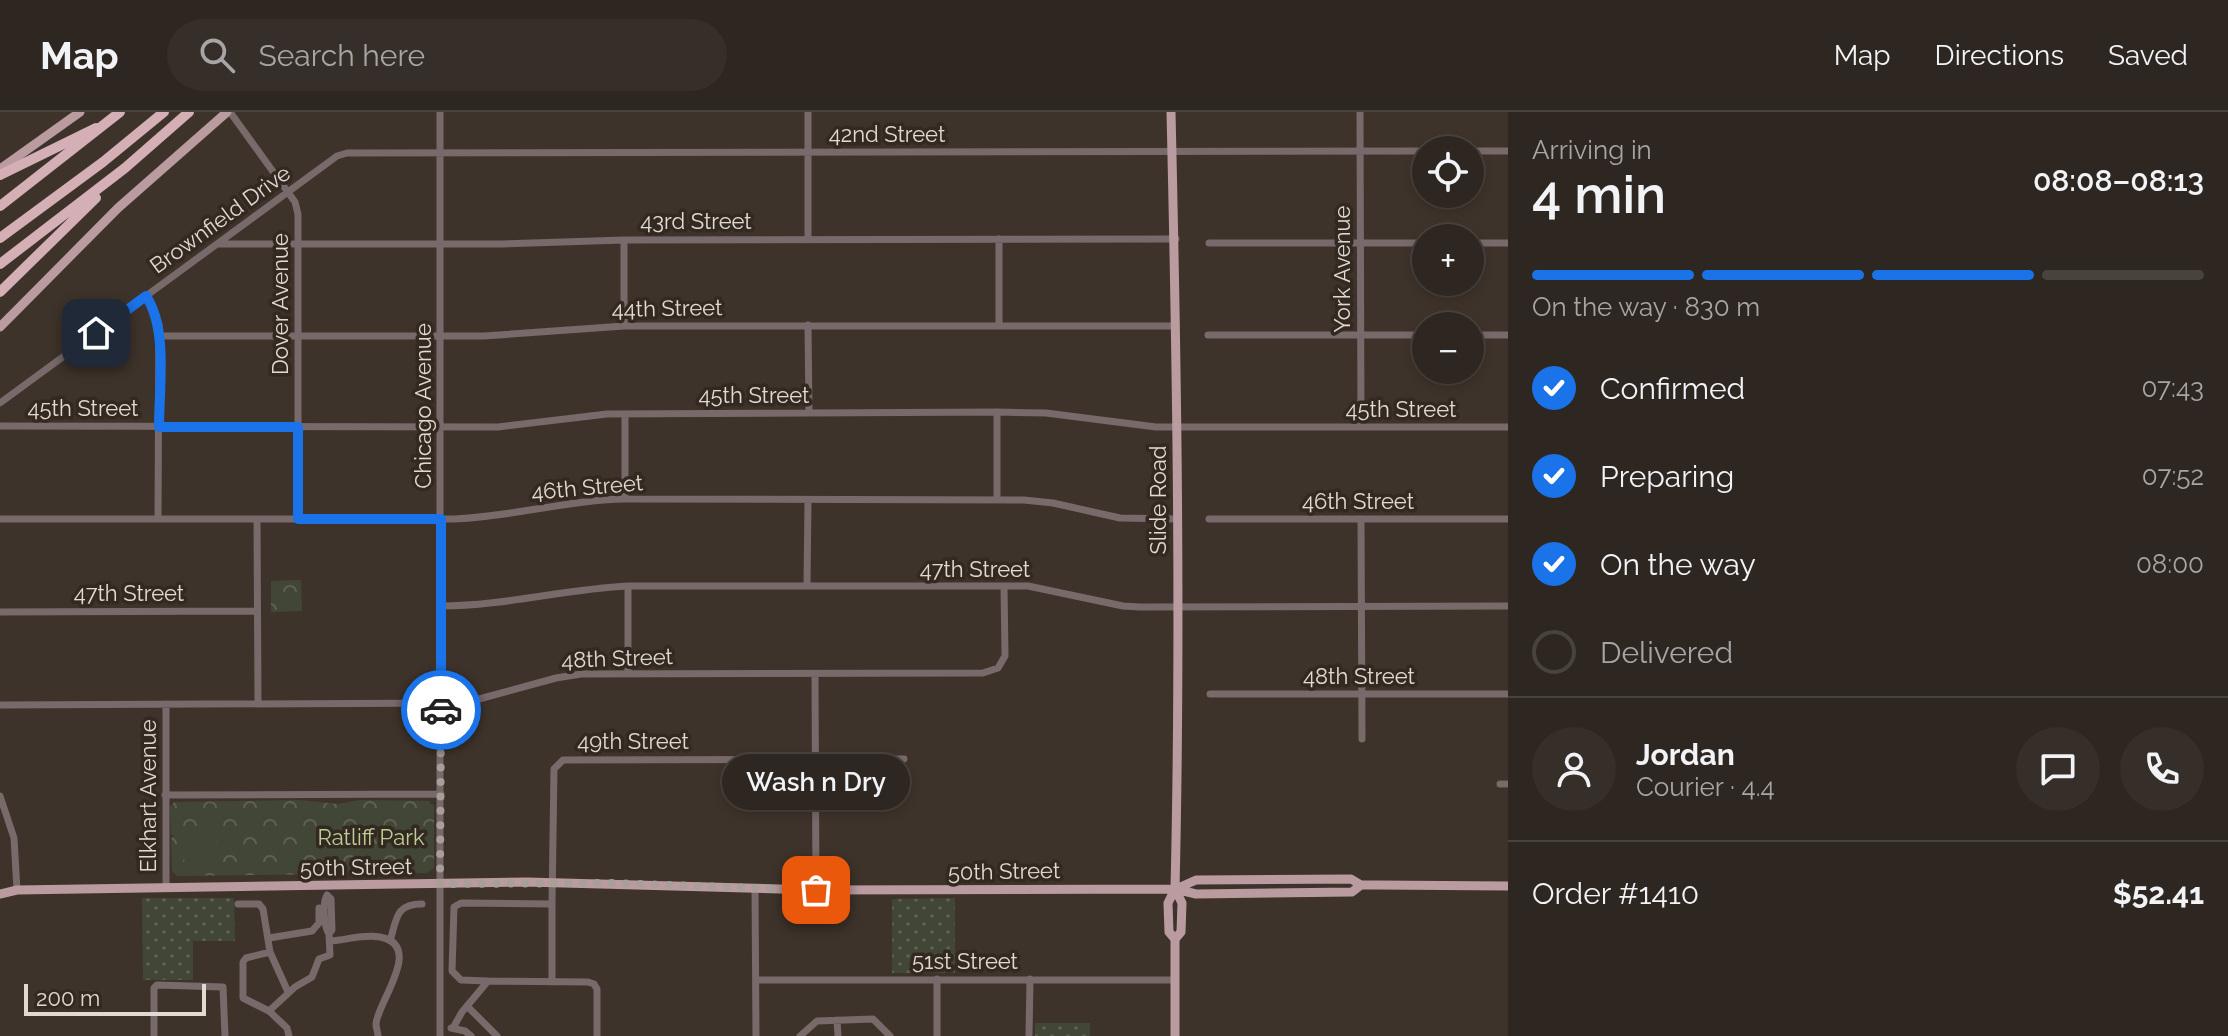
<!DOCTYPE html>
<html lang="en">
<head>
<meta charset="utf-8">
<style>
	body { margin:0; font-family:Raleway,sans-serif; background:#362e29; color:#f1f3f6; height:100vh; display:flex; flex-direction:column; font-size:30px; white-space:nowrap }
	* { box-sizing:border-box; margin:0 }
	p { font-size:26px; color:#a7a5a5 }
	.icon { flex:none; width:44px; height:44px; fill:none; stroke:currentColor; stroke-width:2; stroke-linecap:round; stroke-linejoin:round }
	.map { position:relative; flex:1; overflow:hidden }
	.sheet { display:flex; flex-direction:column; background:#2e2620; width:720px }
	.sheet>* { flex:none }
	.controls { position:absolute; left:1412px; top:24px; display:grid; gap:16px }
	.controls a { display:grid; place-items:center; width:72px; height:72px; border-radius:50%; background:#2e2620; box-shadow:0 4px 12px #0003,0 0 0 2px #49433e; font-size:40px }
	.scale { position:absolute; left:24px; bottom:20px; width:182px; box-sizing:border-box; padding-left:8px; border:4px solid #e0d9d4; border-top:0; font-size:22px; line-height:28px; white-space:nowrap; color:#e0d9d4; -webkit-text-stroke:6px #332920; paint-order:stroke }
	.pin { position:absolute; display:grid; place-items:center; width:68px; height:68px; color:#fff; margin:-34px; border-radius:16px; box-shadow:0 4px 12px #0006 }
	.courier { position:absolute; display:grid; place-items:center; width:80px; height:80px; margin:-40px; border:6px solid #1a73e8; border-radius:50%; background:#fff; color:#222; box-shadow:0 2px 10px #0007 }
	.bubble { position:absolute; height:56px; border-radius:28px; background:#2e2620; box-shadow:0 4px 12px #0003,0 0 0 2px #49433e; font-size:26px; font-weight:600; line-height:56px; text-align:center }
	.headline em { font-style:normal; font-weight:600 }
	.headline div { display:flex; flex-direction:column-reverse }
	.headline { display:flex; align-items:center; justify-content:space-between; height:136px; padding:0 24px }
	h1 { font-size:52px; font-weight:600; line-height:60px }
	.bar { display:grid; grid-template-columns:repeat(4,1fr); gap:12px 8px; align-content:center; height:96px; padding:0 24px }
	.bar i { height:10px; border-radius:6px; background:#49433e }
	.bar .on { background:#1a73e8 }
	.bar p { grid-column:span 4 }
	.line { display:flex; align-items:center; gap:20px; padding:0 24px; border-top:2px solid #49433e }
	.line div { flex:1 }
	.round { display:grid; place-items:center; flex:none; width:84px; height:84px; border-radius:42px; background:#362e29 }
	ol { padding:0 24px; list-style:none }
	li { display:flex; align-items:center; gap:24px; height:88px }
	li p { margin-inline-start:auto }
	li .icon { padding:8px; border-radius:50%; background:#1a73e8; color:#fff; stroke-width:4 }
	li:last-child { color:#a7a5a5 }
	li i { width:44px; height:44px; border:4px solid #49433e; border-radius:50% }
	header { display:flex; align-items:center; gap:48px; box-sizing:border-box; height:112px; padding:0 40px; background:#2e2620; border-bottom:2px solid #49433e }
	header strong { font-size:38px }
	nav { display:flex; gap:44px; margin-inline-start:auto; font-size:28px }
	.search { width:560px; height:72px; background:#362e29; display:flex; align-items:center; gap:20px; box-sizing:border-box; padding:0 28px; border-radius:44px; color:#a7a5a5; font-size:30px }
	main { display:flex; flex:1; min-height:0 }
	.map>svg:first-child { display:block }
</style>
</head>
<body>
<header>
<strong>Map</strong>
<div class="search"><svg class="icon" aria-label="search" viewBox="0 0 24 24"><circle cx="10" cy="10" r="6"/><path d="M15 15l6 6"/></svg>Search here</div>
<nav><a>Map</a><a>Directions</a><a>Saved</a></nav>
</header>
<main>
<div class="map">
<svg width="1508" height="924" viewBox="0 0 1508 924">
	<defs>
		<pattern id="grass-dots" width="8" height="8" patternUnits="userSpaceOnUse" patternTransform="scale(2)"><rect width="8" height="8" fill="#424636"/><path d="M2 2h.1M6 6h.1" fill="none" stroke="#5d6052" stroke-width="1.8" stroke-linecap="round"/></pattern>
		<pattern id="forest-crowns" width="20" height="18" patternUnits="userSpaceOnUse" patternTransform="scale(2)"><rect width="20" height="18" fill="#424636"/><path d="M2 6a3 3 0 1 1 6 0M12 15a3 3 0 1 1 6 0" fill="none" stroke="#5d6052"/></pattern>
	</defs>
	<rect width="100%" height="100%" fill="#3e332a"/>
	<path fill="url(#grass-dots)" d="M142 786H234L235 829H193V868H143Z
		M955 786V861H892V787Z
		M1035 911H1090V924H1035Z"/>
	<path fill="url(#forest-crowns)" d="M301 468 302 499 271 500V469Z
		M299 688 338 692 360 688 431 689 429 691 434 693V756L427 761 177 764 172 759 171 727 174 723H171L170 695 174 690Z"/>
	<path fill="#424636" d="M189 719H212L217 724 215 752 211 756H188L184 751 186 723Z"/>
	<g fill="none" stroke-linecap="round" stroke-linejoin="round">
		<path stroke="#78696b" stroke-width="7" d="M230 0 295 90 298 102V407
			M440 0V924
			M808 0V127
			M1360 0 1361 315
			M1470 39H1508
			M999 127V213
			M624 128V214
			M1209 131H1426
			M1470 131H1508
			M218 132H502L624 128 1176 127
			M146 184 154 197 159 213 158 407
			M808 213 809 301
			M1208 223H1426
			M1470 223H1508
			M159 224H484L624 214H1176
			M0 291 337 44 347 41 1426 39
			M997 300V388
			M0 314 498 315 607 302 997 300 1046 301 1156 315H1508
			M625 387V302
			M0 407H453C511 405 567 388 625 387L1024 388 1053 391 1120 406 1176 407
			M257 407 258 591
			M1209 407H1508
			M1361 407 1362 627
			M628 474V561
			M807 474 808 388
			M441 494C504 494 565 477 628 474H1028L1123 494 1140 495 1508 494
			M0 500 257 499
			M815 562 816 778
			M1210 582H1508
			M166 592V775
			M0 593 455 591 468 590 556 566 581 562 983 561 998 556 1005 544 1004 474
			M1500 672H1508
			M165 683 441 682
			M0 684 14 726 17 778
			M755 776 756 924
			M327 783 331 787 332 818 329 822C324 815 322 791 327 783Z
			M238 792H259L263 797 270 840
			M552 792 554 657 563 648 904 647
			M269 826 312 819 319 811V796
			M330 829C347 828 363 822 380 825 425 833 377 891 376 912 376 916 378 920 378 924
			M390 829C397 807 395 792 422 792
			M756 868H1175
			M488 869 461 868 452 859 454 795 461 791 552 792V870
			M467 894 497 924
			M269 899 243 886V850L246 846 270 840 288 880
			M837 908 838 924
			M451 916 465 919 471 924
			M453 916 462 900 488 869 588 870 594 872 597 877V924
			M154 924V876L157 873 223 875 225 924
			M289 924 287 916 269 899 295 875 312 865 319 847 330 843 329 822
			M800 924 817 909 873 907 890 924
			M937 924V867
			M1029 924 1030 867"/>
		<path stroke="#ba9ba0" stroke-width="9" d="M1171 0C1177 259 1181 518 1175 777L1168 791 1169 820 1175 827
			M0 57 80 0
			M0 215 118 96 227 0
			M1176 777 1196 768 1351 767 1361 773
			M0 782 17 778 527 770 816 778 1175 777 1196 782 1352 780 1361 773H1377L1508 774
			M1175 924V827L1181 820 1182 791 1175 777"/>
		<path stroke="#d4afb5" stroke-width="10" d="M0 63 96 16
			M0 126 103 50 164 0
			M0 152 125 56 189 0
			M0 180 96 86"/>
		<path stroke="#d4afb5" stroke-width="10" d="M0 94 120 0"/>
	</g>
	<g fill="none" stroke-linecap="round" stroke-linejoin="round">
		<path stroke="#a79f98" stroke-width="8" stroke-dasharray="0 14.4" d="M441 598 440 772 610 771 816 778"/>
		<path stroke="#1a73e8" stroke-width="10" d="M96 221 146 184C168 217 159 276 159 315H298V407H441V598"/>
	</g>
	<g text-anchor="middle" stroke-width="7" stroke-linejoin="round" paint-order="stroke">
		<g font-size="22" fill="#e0d9d4" stroke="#332920">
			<text x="887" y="30">42nd Street</text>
			<text transform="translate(220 107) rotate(-36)" y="8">Brownfield Drive</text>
			<text x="696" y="117">43rd Street</text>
			<text transform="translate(1342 157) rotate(-90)" y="8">York Avenue</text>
			<text transform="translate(280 192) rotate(-90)" y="8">Dover Avenue</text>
			<text transform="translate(667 196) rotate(-1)" y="8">44th Street</text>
			<text x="754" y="291">45th Street</text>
			<text transform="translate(423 294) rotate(-90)" y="8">Chicago Avenue</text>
			<text x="83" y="304">45th Street</text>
			<text x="1401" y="305">45th Street</text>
			<text transform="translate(587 375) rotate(-5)" y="8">46th Street</text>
			<text transform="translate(1158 388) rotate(-90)" y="8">Slide Road</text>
			<text x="1358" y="397">46th Street</text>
			<text x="975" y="465">47th Street</text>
			<text x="129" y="489">47th Street</text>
			<text transform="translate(617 546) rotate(-2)" y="8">48th Street</text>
			<text x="1359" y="572">48th Street</text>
			<text x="633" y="637">49th Street</text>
			<text transform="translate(148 684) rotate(-90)" y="8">Elkhart Avenue</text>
			<text transform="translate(356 755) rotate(-1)" y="8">50th Street</text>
			<text transform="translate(1004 759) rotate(-1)" y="8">50th Street</text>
			<text x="965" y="857">51st Street</text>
		</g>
		<g font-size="22" fill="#bccc96" stroke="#332920">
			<text x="371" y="733">Ratliff Park</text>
		</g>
	</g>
</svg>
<div class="controls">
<a><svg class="icon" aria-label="locate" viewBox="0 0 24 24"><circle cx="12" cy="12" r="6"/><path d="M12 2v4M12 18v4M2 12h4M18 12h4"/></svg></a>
<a>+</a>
<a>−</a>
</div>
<div class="scale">200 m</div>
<div class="pin" style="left:816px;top:778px;background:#ea580c"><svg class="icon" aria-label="bag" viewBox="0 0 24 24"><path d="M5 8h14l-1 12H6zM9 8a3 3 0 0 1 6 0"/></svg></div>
<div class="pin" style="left:96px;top:221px;background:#1f2937"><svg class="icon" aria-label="home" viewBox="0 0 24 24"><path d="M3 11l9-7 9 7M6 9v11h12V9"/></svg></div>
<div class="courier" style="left:441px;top:598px"><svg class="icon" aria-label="car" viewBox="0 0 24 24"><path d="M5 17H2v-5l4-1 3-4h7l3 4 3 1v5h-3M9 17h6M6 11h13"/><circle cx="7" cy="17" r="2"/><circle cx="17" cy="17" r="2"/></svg></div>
<div class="bubble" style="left:722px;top:642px;width:188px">Wash n Dry</div>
</div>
<section class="sheet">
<div class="headline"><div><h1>4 min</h1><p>Arriving in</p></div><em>08:08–08:13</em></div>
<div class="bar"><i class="on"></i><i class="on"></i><i class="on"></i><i></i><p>On the way · 830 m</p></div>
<ol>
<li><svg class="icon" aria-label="check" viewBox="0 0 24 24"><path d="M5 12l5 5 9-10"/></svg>Confirmed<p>07:43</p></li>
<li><svg class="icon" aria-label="check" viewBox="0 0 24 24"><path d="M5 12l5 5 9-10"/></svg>Preparing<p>07:52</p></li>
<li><svg class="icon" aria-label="check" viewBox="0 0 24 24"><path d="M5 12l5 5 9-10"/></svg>On the way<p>08:00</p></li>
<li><i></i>Delivered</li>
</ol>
<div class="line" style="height:144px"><a class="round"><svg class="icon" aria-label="person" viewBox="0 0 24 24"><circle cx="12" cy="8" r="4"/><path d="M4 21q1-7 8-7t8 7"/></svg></a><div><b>Jordan</b><p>Courier · 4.4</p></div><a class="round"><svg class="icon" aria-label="chat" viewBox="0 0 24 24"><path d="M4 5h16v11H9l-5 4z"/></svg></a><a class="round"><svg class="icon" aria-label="phone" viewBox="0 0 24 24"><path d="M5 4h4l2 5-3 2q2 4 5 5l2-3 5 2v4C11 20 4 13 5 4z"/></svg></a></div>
<div class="line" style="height:104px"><div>Order #1410</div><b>$52.41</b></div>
</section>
</main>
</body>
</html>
